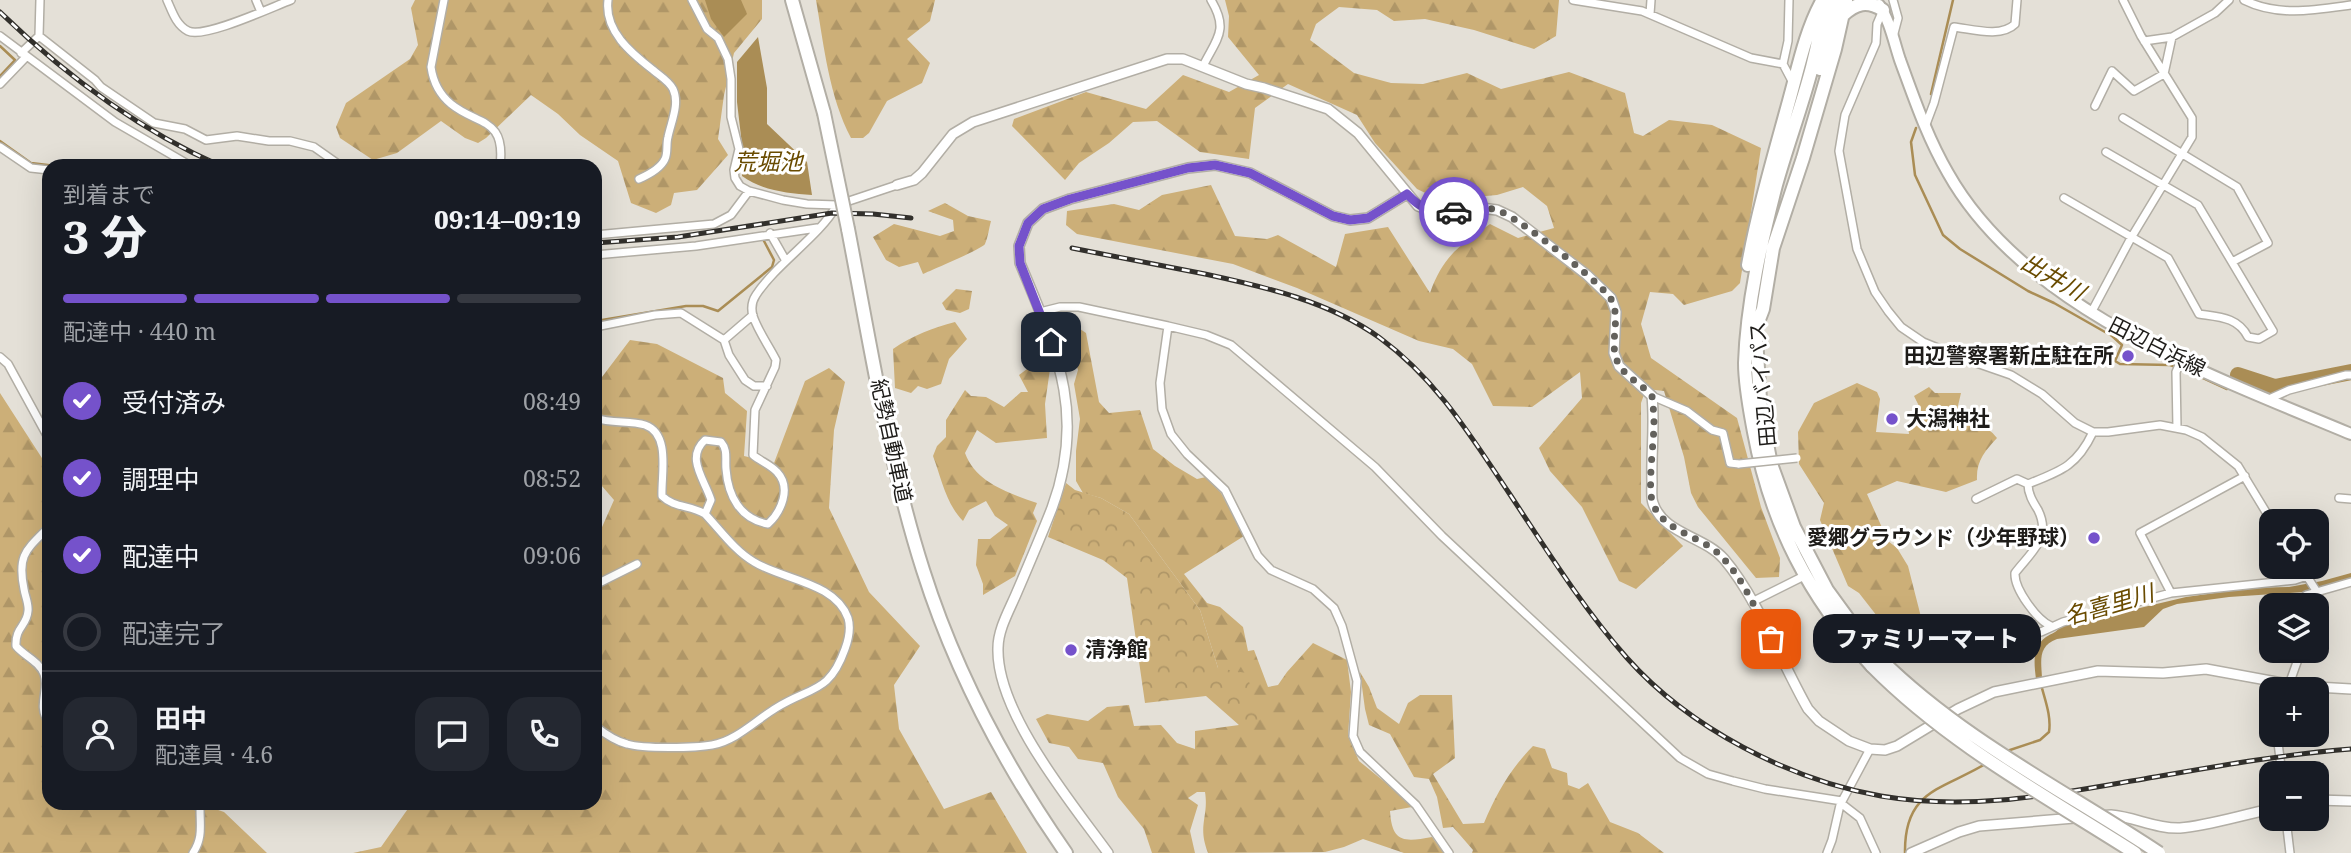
<!DOCTYPE html>
<html lang="ja">
<head>
<meta charset="utf-8">
<style>
	body { margin:0; font-family:"Noto Serif","Noto Sans JP",serif; background:#242831; color:#f1f3f6; height:100vh; display:flex; flex-direction:column; font-size:26px; white-space:nowrap }
	* { box-sizing:border-box; margin:0 }
	p { font-size:23px; color:#9ea1a6 }
	.icon { flex:none; width:38px; height:38px; fill:none; stroke:currentColor; stroke-width:2; stroke-linecap:round; stroke-linejoin:round }
	.map { position:relative; flex:1; overflow:hidden }
	.panel { position:absolute; left:42px; top:159px; width:560px; height:651px; display:flex; flex-direction:column; background:#171b24; border-radius:21px; box-shadow:0 7px 28px #0002 }
	.panel>* { flex:none }
	.fabs { position:absolute; left:2259px; top:509px; display:grid; gap:14px }
	.fabs a { display:grid; place-items:center; width:70px; height:70px; border-radius:14px; background:#171b24; box-shadow:0 7px 28px #0002; font-size:35px }
	.pin { position:absolute; display:grid; place-items:center; width:60px; height:60px; color:#fff; margin:-30px; border-radius:14px; box-shadow:0 4px 10px #0006 }
	.courier { position:absolute; display:grid; place-items:center; width:70px; height:70px; margin:-35px; border:5px solid #7552cb; border-radius:50%; background:#fff; color:#222; box-shadow:0 2px 9px #0007 }
	.bubble { position:absolute; height:49px; border-radius:21px; background:#171b24; box-shadow:0 7px 28px #0002; font-size:23px; font-weight:800; line-height:49px; text-align:center }
	.headline em { font-style:normal; font-weight:800 }
	.headline div { display:flex; flex-direction:column-reverse }
	.headline { display:flex; align-items:center; justify-content:space-between; height:119px; padding:0 21px }
	h1 { font-size:46px; font-weight:800; line-height:52px }
	.bar { display:grid; grid-template-columns:repeat(4,1fr); gap:10px 7px; align-content:center; height:84px; padding:0 21px }
	.bar i { height:9px; border-radius:5px; background:#363941 }
	.bar .on { background:#7552cb }
	.bar p { grid-column:span 4 }
	.line { display:flex; align-items:center; gap:18px; padding:0 21px; border-top:2px solid #363941 }
	.line div { flex:1 }
	.round { display:grid; place-items:center; flex:none; width:74px; height:74px; border-radius:21px; background:#242831 }
	ol { padding:0 21px; list-style:none }
	li { display:flex; align-items:center; gap:21px; height:77px }
	li p { margin-inline-start:auto }
	li .icon { padding:7px; border-radius:50%; background:#7552cb; color:#fff; stroke-width:4 }
	li:last-child { color:#9ea1a6 }
	li i { width:38px; height:38px; border:4px solid #363941; border-radius:50% }
	.map>svg:first-child { display:block }
</style>
</head>
<body>
<div class="map">
<svg width="2351" height="853" viewBox="0 0 2351 853">
	<defs>
		<pattern id="forest-firs" width="22" height="20" patternUnits="userSpaceOnUse" patternTransform="scale(1.75)"><rect width="22" height="20" fill="#ccaf78"/><path d="M5 1l3.5 6h-7zM16 11l3.5 6h-7z" fill="#af9667"/></pattern>
		<pattern id="park-crowns" width="20" height="18" patternUnits="userSpaceOnUse" patternTransform="scale(1.75)"><rect width="20" height="18" fill="#ccaf78"/><path d="M2 6a3 3 0 1 1 6 0M12 15a3 3 0 1 1 6 0" fill="none" stroke="#af9667"/></pattern>
	</defs>
	<rect width="100%" height="100%" fill="#e4e0d7"/>
	<path fill="url(#forest-firs)" d="M415 0H762V19L734 53 724 95 718 139 728 155 697 190 674 193 671 205 656 213 631 203 618 161 580 135 558 114 531 95 486 138 478 143 465 138 441 121 397 153 373 160 340 138 336 127 346 103 410 59 418 45 411 8Z
		M816 0H935L930 21 907 39 930 63 922 83 887 101 869 133 863 138H851C829 96 824 46 816 0Z
		M1225 0H1559L1556 36 1534 49 1474 30 1425 19 1394 21 1377 10 1339 7 1316 24 1310 40 1354 73 1391 83 1423 84 1467 73 1501 89 1569 72 1625 93 1634 133 1643 136 1669 120 1712 125 1761 148 1740 283 1732 291 1684 305 1673 294 1650 292 1641 324 1651 358 1737 418 1761 507 1780 558 1779 577 1756 578 1698 507 1691 493 1684 457 1664 391 1646 389 1641 403V503L1683 546 1636 589 1619 581 1582 507 1550 471 1539 448 1582 398 1580 372 1532 407 1493 406 1472 364 1453 349 1419 341 1297 288 1233 264 1077 234 1066 225 1067 211 1114 204 1139 210 1162 195 1211 185 1235 236 1267 239 1278 235 1336 267 1345 234 1388 227 1430 293C1443 256 1459 246 1490 224L1518 238 1554 228 1547 206 1523 187 1497 195 1440 200 1417 189 1375 143 1357 115 1288 84 1255 108 1249 159 1200 152 1157 121 1133 122 1109 143 1079 163 1065 180 1012 126 1014 119 1086 92 1146 109 1183 75 1229 92 1259 75 1228 37 1229 16Z
		M945 203 968 216 991 221C989 228 988 237 985 244 982 249 932 270 923 274L918 262 899 267 886 260 873 237 894 224 940 236 954 231 953 220 928 211Z
		M956 289 972 291 969 309 960 313 946 310 942 303Z
		M955 322 967 339 949 359 941 384 927 389 918 386 911 393 895 388 893 349C913 335 933 328 955 322Z
		M1074 325 1086 333 1099 402 1109 413 1140 410 1153 449 1175 466 1197 479 1206 477 1221 493 1244 536 1184 574 1207 603 1220 607 1243 627 1248 651 1254 650 1268 687 1278 685 1287 672 1313 643 1347 660 1351 692 1348 736 1359 761 1386 783 1412 807 1390 811C1392 843 1404 842 1432 837L1444 853H1404L1363 839 1344 847 1325 852 1208 853C1197 825 1209 817 1205 792H1197L1188 798 1198 805 1190 831 1195 853H1152L1144 829 1118 797 1103 763 1078 759 1069 747 1049 743 1036 719 1047 714 1088 721 1107 707 1129 705 1134 726 1161 725 1177 743 1195 749V731L1239 725 1218 668 1200 610 1129 514 1101 498 1083 493 1076 481V451L1080 419 1074 384 1078 370 1066 328Z
		M630 340 657 344 723 378 725 393 747 411 744 456 774 463 805 381 829 368 845 382 834 430 829 508 869 592 920 646 894 685 899 729 944 809 991 792 1027 853H353L381 847 412 803H595V648H598L595 543 614 500 595 478V379L602 377Z
		M1047 354 1050 369 1045 404 1047 438 996 443 977 430 965 453C976 483 1009 493 1037 503L1033 513 1037 521 1015 576 983 595V584L976 565 978 539H990L1008 525 995 516 986 501 969 510 963 521C946 504 941 477 933 456L937 446 946 437V420L965 390 971 396 986 397 1004 407 1021 392H1028L1019 375Z
		M1857 383 1877 392 1880 399 1876 432 1909 434 1908 425 1915 421 1920 408 1914 396 1929 387 1935 393H1961L1957 410C1971 425 1986 423 1997 438 1985 451 1976 461 1977 480L1946 492 1897 481 1867 494 1888 541 1897 548 1908 566 1921 617 1898 643 1859 593 1848 586 1820 520 1824 503 1799 464 1798 432 1814 403Z
		M0 393 49 469V803H198L224 812 267 853H0Z
		M1360 672 1369 687 1377 708 1399 724 1408 703 1420 695H1452L1455 758 1433 774 1463 824 1484 823C1496 794 1511 768 1533 746L1545 749 1552 768 1567 773 1568 785 1579 789 1588 783 1610 822 1638 833 1664 853H1472L1473 850 1453 827 1443 828 1437 797 1429 779 1414 777 1390 734 1369 725 1365 709Z"/>
	<path fill="url(#park-crowns)" d="M1066 483 1075 490 1101 498 1129 514 1200 610 1218 668 1246 673 1262 719 1239 725 1206 696 1145 703 1127 578 1103 560 1048 537Z"/>
	<path fill="#aa8d55" d="M705 0H741L747 14 724 37 711 19Z
		M758 37 767 88V124L807 162 812 195C787 193 763 191 742 176V145L737 102V62Z
		M2351 573V580L2305 592 2229 597 2177 604 2163 609 2144 627 2057 639C2038 646 2041 660 2042 677L2036 679C2034 663 2032 647 2046 637 2052 633 2056 633 2060 627L2186 597 2250 588 2289 587 2322 581Z"/>
	<g fill="none" stroke-linecap="round" stroke-linejoin="round">
		<path stroke="#aa8d55" stroke-width="2.5" d="M0 46 15 60 0 76
			M1931 94 1953 0
			M1916 128 1911 142 1915 175 1943 235 1960 249 2028 291 2054 303 2112 336 2122 345 2115 361 2120 364 2170 365 2190 372 2227 389
			M0 141 31 163 56 166
			M595 319 602 320 686 306H703L718 311 772 267 774 260 764 241
			M2004 752 2040 740 2049 732C2052 713 2042 694 2039 675
			M1905 853C1904 789 1943 790 1987 763"/>
		<path stroke="#aa8d55" stroke-width="16" d="M2238 375 2275 387 2351 372"/>
		<g stroke="#b2aea5" stroke-width="10">
			<path id="minor" d="M167 0C172 11 176 25 188 31 204 39 272 7 291 0
				M256 0 261 12
				M444 0 431 67C433 81 440 95 451 104 478 126 506 117 500 166
				M608 0C604 31 631 53 653 70 660 76 669 81 673 89 680 104 671 122 668 137 666 144 668 153 665 159 661 168 648 175 639 179
				M692 0 707 29 718 38 728 59 731 79V117L739 149 734 170 735 178 740 186 749 191 783 200 807 204 837 205 897 185
				M1573 0 1642 11 1751 58 1783 64 1792 81
				M2244 0C2278 17 2315 10 2351 5
				M1883 10 1877 24 1876 43 1845 115 1839 151 1857 249 1875 292 1888 311 1901 327 1923 342 1962 358 2011 375 2042 394 2075 423 2093 432H2108L2160 425 2186 430 2202 437 2238 466 2272 522
				M1650 14 1651 0
				M0 36 115 122 191 166
				M39 36 95 80 101 87 154 123 185 129 206 140 237 136 269 141H290L314 147 341 166
				M39 36 40 0
				M1893 37 1898 18 1893 0
				M2144 41 2172 37 2215 13 2229 0
				M21 53 39 36
				M1783 64 1788 41 1789 0
				M1203 66C1217 38 1229 30 1211 0
				M0 84 26 57
				M2095 106 2112 71 2134 91 2164 74 2172 37
				M2123 118 2237 187 2268 243 2232 262
				M1925 127 1934 103 1954 27C1972 29 2001 38 2015 24L2017 0
				M0 147 31 168 49 170
				M2064 198 2168 258 2199 314C2219 317 2238 317 2248 337L2259 339 2273 331 2198 205 2106 152
				M770 233 786 261
				M595 235 714 224 731 215 749 191
				M595 255 696 246 817 228
				M1040 312 1060 307H1079L1168 326 1206 335 1231 345 1375 467 1442 536 1680 758 1708 774 1733 781 1765 789 1842 801
				M2091 313 2131 238 2192 137V118L2141 36 2123 0
				M1168 326 1160 383 1162 409 1171 434 1187 454 1225 490 1258 556 1271 570 1313 589 1334 608 1342 626 1357 681 1353 736 1360 752 1416 805 1449 853
				M595 327 655 315 681 313 724 340 729 355 745 380 754 386H767
				M724 340 753 315
				M0 357 8 364 49 439
				M1652 396 1687 411 1712 430 1723 433 1730 463 1739 464
				M2269 399 2289 390 2346 375H2351
				M595 418C612 424 630 420 645 425 671 434 661 475 662 496 674 508 691 505 705 514
				M2177 428 2176 372 2181 361
				M2028 484C2028 494 2033 502 2038 510 2052 538 2031 552 2015 573 2014 589 2037 620 2051 626
				M2339 498 2351 499
				M1976 499 2017 479 2028 484C2061 471 2077 466 2093 432
				M49 527C26 550 17 555 24 589 25 596 29 604 28 611 27 626 15 627 16 646 24 656 39 661 44 674 50 691 36 704 49 723
				M2301 567 2317 592
				M595 585 637 564
				M2171 593 2140 533 2245 476
				M1752 602 1806 575
				M2307 606 2306 595 2351 582
				M2041 632 2063 622 2171 593 2295 580 2307 576
				M2287 690 2301 651
				M595 726C605 734 615 741 627 744 643 749 696 748 712 745 736 741 756 720 776 708 811 686 829 694 845 649 849 638 851 628 848 618 835 582 783 580 754 562 735 551 721 531 705 514L711 500C705 480 685 458 705 440L721 442C728 450 725 459 726 469 728 496 740 519 768 524 781 512 792 488 777 472 771 465 760 461 753 455L755 410 775 367 776 360C769 346 758 331 753 316 751 309 752 301 756 295 777 263 819 237 837 205
				M2277 735 2282 774
				M1842 804 1860 818 1876 853
				M2286 819 2290 853
				M193 853C203 838 200 826 200 809L194 803
				M1827 853 1832 840 1840 805 1870 749"/>
		</g>
		<g stroke="#b2aea5" stroke-width="12">
			<path id="tertiary" d="M897 185 914 180 922 173 953 134 973 122 1167 59H1183L1246 84 1264 88 1328 109 1358 133 1418 206 1439 214 1481 208 1497 210 1512 217 1587 275 1611 298 1616 312 1614 353 1619 366 1652 396C1655 425 1651 453 1652 482 1652 488 1651 498 1653 503 1663 534 1704 536 1724 559 1758 599 1781 662 1808 709L1819 721 1849 741 1870 749 1885 750 1897 746 1958 709 1994 692 2098 671 2163 673 2206 669 2299 686 2351 689
				M2317 800 2351 801
				M1108 853C1071 802 996 712 998 648 998 629 1010 609 1017 592 1029 564 1041 536 1052 508 1087 413 1056 350 1020 263L1019 246 1028 223 1043 209 1070 199 1188 168 1215 165 1250 173 1333 216 1350 220 1368 218 1407 194
				M1911 853 1959 832 1979 826 2111 815C2135 817 2156 829 2180 828 2207 826 2245 814 2272 809"/>
		</g>
		<g stroke="#b2aea5" stroke-width="14">
			<path id="primary" d="M1879 5C1890 21 1894 42 1900 60 1914 98 1927 137 1948 173 2025 310 2213 376 2351 434"/>
		</g>
		<g stroke="#b2aea5" stroke-width="16">
			<path id="trunk" d="M1824 0C1819 64 1793 124 1776 185 1761 243 1747 303 1745 363 1745 386 1750 410 1754 432 1771 524 1809 597 1872 666
				M1843 15C1856 3 1867 0 1883 10
				M1820 69 1828 41 1835 0
				M1748 265C1758 210 1774 156 1789 101 1798 69 1805 33 1821 3
				M1755 323 1761 414 1771 464 1794 527 1827 590 1862 638 1880 659
				M1755 330 1763 309 1773 248 1803 158 1835 49 1846 0"/>
		</g>
		<g stroke="#b2aea5" stroke-width="16">
			<path id="motorway" d="M792 0 824 113
				M848 229C870 343 888 460 923 570 955 671 1006 767 1066 853"/>
		</g>
		<use href="#minor" stroke="#fff" stroke-width="7"/>
		<use href="#tertiary" stroke="#fff" stroke-width="9"/>
		<use href="#primary" stroke="#fff" stroke-width="10"/>
		<use href="#trunk" stroke="#fff" stroke-width="12"/>
		<use href="#motorway" stroke="#fff" stroke-width="12"/>
		<g stroke="#32302c" stroke-width="5">
			<path id="rail" d="M0 12C64 74 139 130 221 166
				M595 243 678 237 832 213 873 214 911 218
				M1072 248C1116 257 1160 265 1205 274 1265 287 1329 301 1380 338 1437 380 1470 435 1509 493 1546 549 1583 608 1627 658 1689 728 1790 780 1881 796 1963 810 2040 797 2120 783 2197 770 2273 755 2351 749"/>
		</g>
		<use href="#rail" stroke="#fff" stroke-width="2.5" stroke-dasharray="8" stroke-linecap="butt"/>
		<g stroke="#b2aea5" stroke-width="10" stroke-linecap="butt">
			<path id="minor-bridge" d="M1739 464 1797 458"/>
		</g>
		<g stroke="#b2aea5" stroke-width="16" stroke-linecap="butt">
			<path id="trunk-bridge" d="M1880 659C1962 740 2064 790 2159 853
				M1872 666C1948 743 2044 795 2135 853"/>
		</g>
		<g stroke="#b2aea5" stroke-width="16" stroke-linecap="butt">
			<path id="motorway-bridge" d="M824 113 848 229"/>
		</g>
		<use href="#minor-bridge" stroke="#fff" stroke-width="7"/>
		<use href="#trunk-bridge" stroke="#fff" stroke-width="12"/>
		<use href="#motorway-bridge" stroke="#fff" stroke-width="12"/>
	</g>
	<g fill="none" stroke-linecap="round" stroke-linejoin="round">
		<path stroke="#63615c" stroke-width="7" stroke-dasharray="0 12.6" d="M1454 212C1468 210 1484 206 1497 210 1515 215 1602 283 1611 299 1622 319 1608 343 1618 363 1624 376 1643 385 1652 396 1653 405 1654 414 1654 423 1654 442 1647 489 1653 504 1665 533 1701 535 1721 556 1743 578 1757 612 1771 639"/>
		<path stroke="#7552cb" stroke-width="9" d="M1051 342 1020 263 1019 246 1028 223 1043 209 1070 199 1188 168 1215 165 1250 173 1333 216 1350 220 1368 218 1407 194C1421 209 1434 215 1454 212"/>
	</g>
	<g fill="#7552cb" stroke="#fff" stroke-width="2.5">
		<circle cx="2128" cy="356" r="7"/>
		<circle cx="1892" cy="419" r="7"/>
		<circle cx="2094" cy="538" r="7"/>
		<circle cx="1071" cy="650" r="7"/>
	</g>
	<g text-anchor="middle" stroke-width="6" stroke-linejoin="round" paint-order="stroke">
		<g font-size="21" fill="#1e1c19" stroke="#fff">
			<text transform="translate(2157 347) rotate(27)" y="7">田辺白浜線</text>
			<text transform="translate(1763 384) rotate(-95)" y="7">田辺バイパス</text>
			<text transform="translate(891 441) rotate(78)" y="7">紀勢自動車道</text>
		</g>
		<g font-size="21" font-weight="bold" fill="#1e1c19" stroke="#fff" text-anchor="end">
			<text x="2114" y="363">田辺警察署新庄駐在所</text>
			<text x="1906" y="426" text-anchor="start">大潟神社</text>
			<text x="2080" y="545">愛郷グラウンド（少年野球）</text>
			<text x="1085" y="657" text-anchor="start">清浄館</text>
		</g>
		<g font-size="23" font-style="italic" fill="#694b00" stroke="#fff">
			<text x="768" y="170">荒堀池</text>
			<text transform="translate(2053 277) rotate(30)" y="8">出井川</text>
			<text transform="translate(2109 605) rotate(-16)" y="8">名喜里川</text>
		</g>
	</g>
</svg>
<div class="fabs">
<a><svg class="icon" aria-label="locate" viewBox="0 0 24 24"><circle cx="12" cy="12" r="6"/><path d="M12 2v4M12 18v4M2 12h4M18 12h4"/></svg></a>
<a><svg class="icon" aria-label="layers" viewBox="0 0 24 24"><path d="M12 4l9 5-9 5-9-5zM3 14l9 5 9-5"/></svg></a>
<a>+</a>
<a>−</a>
</div>
<div class="pin" style="left:1771px;top:639px;background:#ea580c"><svg class="icon" aria-label="bag" viewBox="0 0 24 24"><path d="M5 8h14l-1 12H6zM9 8a3 3 0 0 1 6 0"/></svg></div>
<div class="pin" style="left:1051px;top:342px;background:#1f2937"><svg class="icon" aria-label="home" viewBox="0 0 24 24"><path d="M3 11l9-7 9 7M6 9v11h12V9"/></svg></div>
<div class="courier" style="left:1454px;top:212px"><svg class="icon" aria-label="car" viewBox="0 0 24 24"><path d="M5 17H2v-5l4-1 3-4h7l3 4 3 1v5h-3M9 17h6M6 11h13"/><circle cx="7" cy="17" r="2"/><circle cx="17" cy="17" r="2"/></svg></div>
<div class="bubble" style="left:1813px;top:614px;width:228px">ファミリーマート</div>
<section class="panel">
<div class="headline"><div><h1>3 分</h1><p>到着まで</p></div><em>09:14–09:19</em></div>
<div class="bar"><i class="on"></i><i class="on"></i><i class="on"></i><i></i><p>配達中 · 440 m</p></div>
<ol>
<li><svg class="icon" aria-label="check" viewBox="0 0 24 24"><path d="M5 12l5 5 9-10"/></svg>受付済み<p>08:49</p></li>
<li><svg class="icon" aria-label="check" viewBox="0 0 24 24"><path d="M5 12l5 5 9-10"/></svg>調理中<p>08:52</p></li>
<li><svg class="icon" aria-label="check" viewBox="0 0 24 24"><path d="M5 12l5 5 9-10"/></svg>配達中<p>09:06</p></li>
<li><i></i>配達完了</li>
</ol>
<div class="line" style="height:126px"><a class="round"><svg class="icon" aria-label="person" viewBox="0 0 24 24"><circle cx="12" cy="8" r="4"/><path d="M4 21q1-7 8-7t8 7"/></svg></a><div><b>田中</b><p>配達員 · 4.6</p></div><a class="round"><svg class="icon" aria-label="chat" viewBox="0 0 24 24"><path d="M4 5h16v11H9l-5 4z"/></svg></a><a class="round"><svg class="icon" aria-label="phone" viewBox="0 0 24 24"><path d="M5 4h4l2 5-3 2q2 4 5 5l2-3 5 2v4C11 20 4 13 5 4z"/></svg></a></div>
</section>
</div>
</body>
</html>
